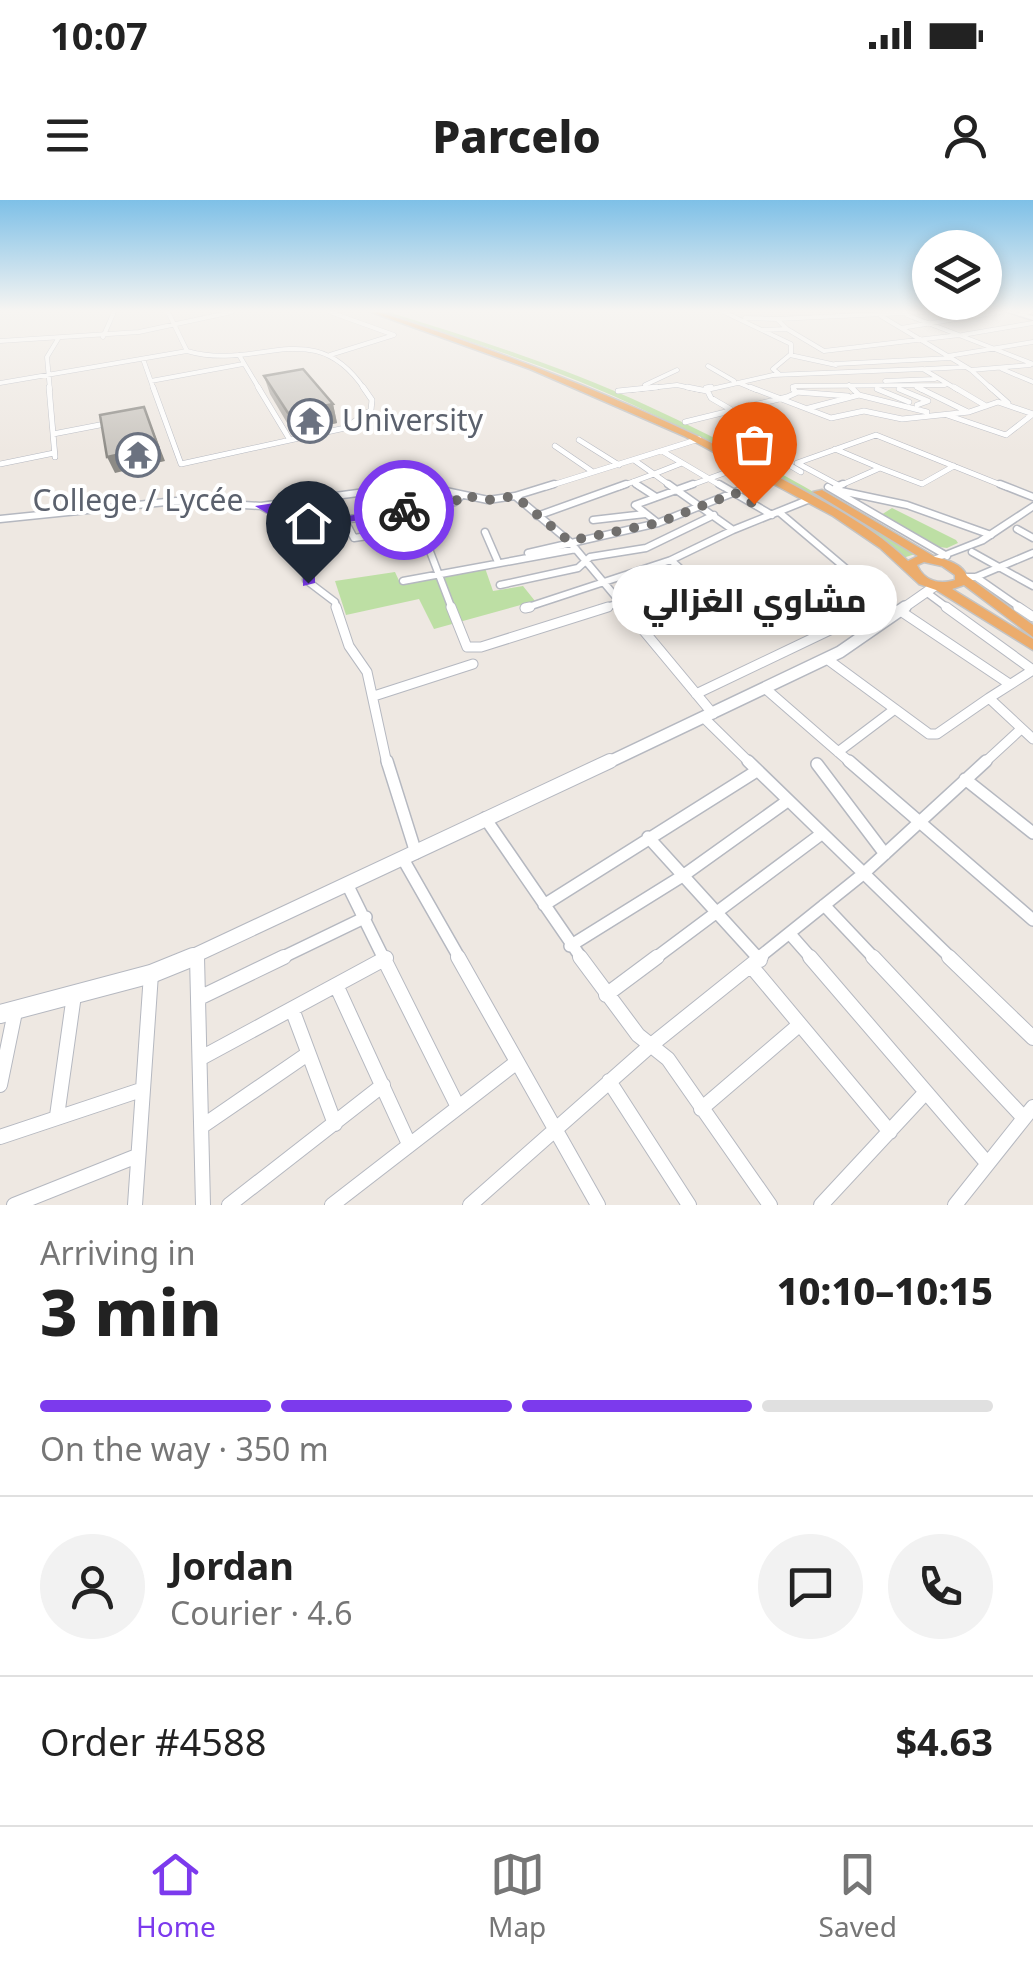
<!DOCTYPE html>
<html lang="en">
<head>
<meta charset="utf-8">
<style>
	body { margin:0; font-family:"Noto Sans",Cairo,sans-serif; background:#f2f2f2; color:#222; height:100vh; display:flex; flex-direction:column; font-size:38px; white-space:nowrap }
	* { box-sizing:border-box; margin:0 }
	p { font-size:32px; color:#767676 }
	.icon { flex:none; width:55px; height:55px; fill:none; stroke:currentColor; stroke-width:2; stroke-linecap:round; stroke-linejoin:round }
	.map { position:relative; height:1005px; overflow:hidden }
	.panel { display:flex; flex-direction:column; background:#fff; flex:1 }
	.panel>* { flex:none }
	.fabs { position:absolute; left:912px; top:30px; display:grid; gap:20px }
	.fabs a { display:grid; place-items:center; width:90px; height:90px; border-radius:50%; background:#fff; box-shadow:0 5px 15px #0003; font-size:50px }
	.pin { position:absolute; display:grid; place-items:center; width:85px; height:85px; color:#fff; margin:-102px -42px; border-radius:50% 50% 50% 0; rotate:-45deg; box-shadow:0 0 10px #0007 }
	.pin .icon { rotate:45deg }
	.courier { position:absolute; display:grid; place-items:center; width:100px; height:100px; margin:-50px; border:8px solid #7c3aed; border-radius:50%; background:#fff; color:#222; box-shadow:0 2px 12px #0007 }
	.bubble { position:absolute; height:70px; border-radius:35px; background:#fff; box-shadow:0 5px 15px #0003; font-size:32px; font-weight:800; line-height:70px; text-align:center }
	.head em { font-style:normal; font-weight:800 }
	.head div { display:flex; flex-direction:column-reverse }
	.head { display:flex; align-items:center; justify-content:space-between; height:170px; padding:0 40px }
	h1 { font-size:65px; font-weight:800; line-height:75px }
	.bar { display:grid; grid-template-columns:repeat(4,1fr); gap:15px 10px; align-content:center; height:120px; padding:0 40px }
	.bar i { height:12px; border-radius:8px; background:#e0e0e0 }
	.bar .on { background:#7c3aed }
	.bar p { grid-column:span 4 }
	.line { display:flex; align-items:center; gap:25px; padding:0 40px; border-top:2px solid #e0e0e0 }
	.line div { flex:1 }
	.round { display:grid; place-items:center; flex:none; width:105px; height:105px; border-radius:52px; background:#f2f2f2 }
	.status { display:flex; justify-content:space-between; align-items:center; height:70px; padding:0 50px; background:#fff; direction:ltr }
	.status svg { height:28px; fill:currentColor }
	header { display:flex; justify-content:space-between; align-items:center; height:130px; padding:0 40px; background:#fff; font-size:45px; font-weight:800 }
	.tabs { display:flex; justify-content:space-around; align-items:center; height:140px; border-top:2px solid #e0e0e0; background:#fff; font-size:28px; color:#767676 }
	.tabs a { display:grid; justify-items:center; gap:5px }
	.tabs .on { color:#7c3aed }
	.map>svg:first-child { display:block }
</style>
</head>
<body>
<div class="status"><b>10:07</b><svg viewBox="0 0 49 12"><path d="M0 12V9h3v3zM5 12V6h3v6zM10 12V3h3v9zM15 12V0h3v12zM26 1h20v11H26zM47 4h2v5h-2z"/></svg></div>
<header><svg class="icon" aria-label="menu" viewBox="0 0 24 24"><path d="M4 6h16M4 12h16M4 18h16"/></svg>Parcelo<svg class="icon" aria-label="person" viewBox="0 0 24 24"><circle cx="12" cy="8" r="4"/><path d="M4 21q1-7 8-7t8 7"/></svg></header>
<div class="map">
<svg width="1033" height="1005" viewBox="0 0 1033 1005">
	<rect width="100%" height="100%" fill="#eee8e2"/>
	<path fill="#bddfa4" d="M377 112H388C476 139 563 167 648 206 741 248 830 301 918 353L903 358C820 307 738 256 650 213 563 170 469 141 377 112Z
		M892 308 956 340 958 343 947 348 939 347 881 315Z
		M485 368 493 391 523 386 535 401 434 429 419 399 346 415 335 381 395 372 401 385Z"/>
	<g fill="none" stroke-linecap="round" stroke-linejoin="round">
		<g stroke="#b5b8c0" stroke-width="5">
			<path id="minor-far5" d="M168 112 187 151C258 172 314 113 365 190
				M330 112 394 135 330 155
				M724 112 791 144V154L773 169 779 174
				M1020 114 1030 112
				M881 116 971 170 993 190
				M745 118 777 119
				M901 128 999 112
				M787 129 824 151 959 135 907 115
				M762 130 787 129 777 119 925 112
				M959 135 1033 164
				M962 135 1033 123
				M103 137 114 112
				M0 141 139 132 232 112
				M239 155 260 190
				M790 155 836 165
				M948 156 1033 142
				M143 159 154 190
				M835 164 951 158
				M708 166 734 181
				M926 169 965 167
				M1002 169 1033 182
				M971 170 1030 165
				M151 181 243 164
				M885 181 935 179
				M0 183 187 151
				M739 183 756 190
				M645 185 677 170
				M849 185 854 190
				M917 187 922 190
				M50 190 47 157 58 139
				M632 190 677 185 700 190
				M707 190 773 175 923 169 958 190
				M793 190 795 186 945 185"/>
		</g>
		<g stroke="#b5b8c0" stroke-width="6">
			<path id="minor-far4" d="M49 187 55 257
				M153 187 181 264 345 228 371 210 372 200 363 187
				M258 187 290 240
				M687 187 707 191
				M711 187 706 188 711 198 730 209
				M750 187 831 218 864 211 902 219 969 212 998 202 1033 214
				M851 187 859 195 927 212
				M917 187 966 211
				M954 187 986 206
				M990 187 1008 203
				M877 189 909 202
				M899 189 928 201 917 205
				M618 191 657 187
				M796 192 848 196
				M750 205 742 218 758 237 762 249 801 272
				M809 208 859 195
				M947 215 1006 235 1033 214
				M685 222 787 197 796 193 793 187
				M53 234 110 223
				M579 240 619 265
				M555 246 593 272
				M835 249 880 268 837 287
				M662 251 723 287
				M0 264 54 253
				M880 268 922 284 954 266
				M633 282 640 287
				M838 285 797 263 876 235 1006 287
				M546 287 699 239
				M619 287 654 274 634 260
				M672 287 654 274 682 263
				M686 287 738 268
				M748 287 762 281"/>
		</g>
		<g stroke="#b5b8c0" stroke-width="9">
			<path id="minor-far3" d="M636 284 656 297
				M668 284 733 330 810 299
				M719 284 772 315
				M1000 284 1033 297
				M828 287 947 356
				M836 287 843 284
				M841 291 907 305 991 335
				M515 296 554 284
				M333 298 354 338 421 328 452 409
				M261 306 304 329 311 337 306 380 335 402 337 409
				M779 312 876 394 878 397 861 409
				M537 316 626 284
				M0 319 176 301 261 306 365 292 441 290 488 300 515 296 569 341 626 409
				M344 320 455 302 462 295
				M593 320 645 314
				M658 323 635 305 693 284
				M1017 329 1033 338
				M485 332 498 362
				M972 352 1033 386
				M528 353 658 323 755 284
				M671 360 686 374
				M961 377H976L1033 353
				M976 377 1022 409
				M403 381 576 349
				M500 385 578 368 590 357 646 348 714 315
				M926 392 949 409
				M525 408 671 360 733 330
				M600 409 622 402"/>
		</g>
		<g stroke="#b5b8c0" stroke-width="11">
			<path id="minor-far2" d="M336 407 349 446 367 472 387 564
				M451 407 467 447H481L608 407
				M624 407 713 514
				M946 407 1033 470 989 498 1033 539
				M1018 407 1033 417
				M525 408 530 407
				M899 410 1008 483
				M827 459 929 534H937L989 498
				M767 490 852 564
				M696 494 830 430 864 407
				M374 496 473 464
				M704 518 751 564
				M838 552 895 509
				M983 564 1021 529"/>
		</g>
		<g stroke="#b5b8c0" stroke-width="14">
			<path id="minor-far1" d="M387 561 416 653
				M748 561 952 759
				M849 561 1033 720
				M817 564 885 654
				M965 579 1033 633
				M485 618 582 759
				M648 637 759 759
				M403 659 460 759
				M347 684 384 759
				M544 705 755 572
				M824 705 875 759
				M790 734 812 759
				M570 746 684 675 786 602
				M197 755V759
				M279 759 366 717
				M654 759 820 635
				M757 759 863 674 986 561"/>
		</g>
		<g stroke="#b5b8c0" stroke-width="16">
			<path id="minor" d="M197 757 203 1005
				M383 757 458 907
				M458 757 598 1005
				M580 757 638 835 668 859 770 1005
				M757 757 760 760
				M810 757 987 963
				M873 757 1023 917
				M949 757 1033 838
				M752 767 890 932
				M337 787 409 944
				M606 795 657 757
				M199 798 284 757
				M292 809 335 924
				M201 858 386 758
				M609 881 689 1005
				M0 885 15 812
				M701 909 799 825
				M57 916 74 795
				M204 925 306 855
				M0 937 141 890
				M14 1005 137 956
				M135 1005 151 774
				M229 1005 383 885
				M332 1005 517 862
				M470 1005 650 846 761 757
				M821 1005 925 893
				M955 1005 1033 907"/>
		</g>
		<g stroke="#b5b8c0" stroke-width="11">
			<path id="tertiary-far3" d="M902 409 935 386"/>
		</g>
		<g stroke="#b5b8c0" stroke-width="14">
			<path id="tertiary-far2" d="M605 564 840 452 905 407"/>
		</g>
		<g stroke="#b5b8c0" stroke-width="16">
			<path id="tertiary-far1" d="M187 759 610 561"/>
		</g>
		<g stroke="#b5b8c0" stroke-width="20">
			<path id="tertiary" d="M0 814 151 774 193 757"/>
		</g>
		<g stroke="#b5b8c0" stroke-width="3">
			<path id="secondary" d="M1008 112H1015L1033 116V120Z
				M1033 303V310L984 343 936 361H930L928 359 978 339Z"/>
		</g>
		<g stroke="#c4c4c4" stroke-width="3">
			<path id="trunk" d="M371 112H379C517 157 652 209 780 278 824 302 871 325 908 361L918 356 813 292 822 290 935 357C948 360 962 364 967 376L1033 425V437L964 385 952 389 1033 439V450L936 390 919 384 880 348 833 316 684 236 530 169ZM924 362 942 366 955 375V380C939 385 924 381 917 365Z"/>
		</g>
		<use href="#minor-far5" stroke="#fff" stroke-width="4"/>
		<use href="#minor-far4" stroke="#fff" stroke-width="5"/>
		<use href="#minor-far3" stroke="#fff" stroke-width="6"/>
		<use href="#minor-far2" stroke="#fff" stroke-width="9"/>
		<use href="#minor-far1" stroke="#fff" stroke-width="11"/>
		<use href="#minor" stroke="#fff" stroke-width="14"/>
		<use href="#tertiary-far3" stroke="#fff" stroke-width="9"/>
		<use href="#tertiary-far2" stroke="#fff" stroke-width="11"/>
		<use href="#tertiary-far1" stroke="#fff" stroke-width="14"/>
		<use href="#tertiary" stroke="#fff" stroke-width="18"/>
		<use href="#secondary" fill="#fff" fill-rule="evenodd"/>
		<use href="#trunk" fill="#ecac6c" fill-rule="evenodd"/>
	</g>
	<path fill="#aeaaa5" d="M264 176 333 204 337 223 293 233 270 194Z"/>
	<path fill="#8d8b86" d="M333 204 337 223 293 233 288 213Z
		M144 207 165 261 115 273 107 257Z"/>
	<path fill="#cac6c0" stroke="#8d8b86" stroke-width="2.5" d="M303 169 333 204 288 213 264 176Z
		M144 207 158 246 107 257 100 215Z"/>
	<linearGradient id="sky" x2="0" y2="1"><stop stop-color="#7ec0e7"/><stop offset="0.44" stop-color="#f7f5f2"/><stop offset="1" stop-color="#f7f5f2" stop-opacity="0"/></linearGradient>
	<rect width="1033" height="252" fill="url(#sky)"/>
	<path fill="#7c3aed" d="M333 294 348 316 404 306 410 310 344 323 329 301 273 308 315 334V383L303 386V335L255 306Z"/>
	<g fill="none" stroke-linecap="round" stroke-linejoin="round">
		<path stroke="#716f6d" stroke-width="10" stroke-dasharray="0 18" d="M404 310 455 302 462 295 488 300 515 296 569 341 658 323 735 293 754 304"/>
	</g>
	<defs>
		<g id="temple-ring" transform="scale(2.25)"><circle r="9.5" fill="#fff" stroke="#6b7280" stroke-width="1.5"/><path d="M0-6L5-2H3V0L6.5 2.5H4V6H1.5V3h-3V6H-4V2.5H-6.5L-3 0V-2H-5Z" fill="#6b7280"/></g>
	</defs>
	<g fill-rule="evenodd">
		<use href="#temple-ring" x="310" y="221"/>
		<use href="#temple-ring" x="138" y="255"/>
	</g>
	<g text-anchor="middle" stroke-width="8" stroke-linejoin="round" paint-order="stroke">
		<g font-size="30" fill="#5b616d" stroke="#fff" text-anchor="start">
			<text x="342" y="231">University</text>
			<text x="138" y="311" text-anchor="middle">College / Lycée</text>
		</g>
	</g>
</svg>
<div class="fabs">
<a><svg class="icon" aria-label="layers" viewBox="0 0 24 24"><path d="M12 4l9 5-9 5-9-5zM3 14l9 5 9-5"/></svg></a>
</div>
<div class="pin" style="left:754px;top:304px;background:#ea580c"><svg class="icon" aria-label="bag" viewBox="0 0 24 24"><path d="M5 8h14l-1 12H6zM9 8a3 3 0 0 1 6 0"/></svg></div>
<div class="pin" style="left:308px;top:383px;background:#1f2937"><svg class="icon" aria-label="home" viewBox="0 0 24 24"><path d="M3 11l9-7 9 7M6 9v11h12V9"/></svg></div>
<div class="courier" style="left:404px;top:310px"><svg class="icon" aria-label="bike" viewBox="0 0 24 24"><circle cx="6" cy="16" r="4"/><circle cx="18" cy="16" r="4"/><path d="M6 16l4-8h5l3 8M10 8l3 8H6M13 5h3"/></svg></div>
<div class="bubble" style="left:612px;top:365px;width:285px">مشاوي الغزالي</div>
</div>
<section class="panel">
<div class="head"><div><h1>3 min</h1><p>Arriving in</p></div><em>10:10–10:15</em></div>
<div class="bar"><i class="on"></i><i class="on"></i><i class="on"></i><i></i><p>On the way · 350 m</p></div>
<div class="line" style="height:180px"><a class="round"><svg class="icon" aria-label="person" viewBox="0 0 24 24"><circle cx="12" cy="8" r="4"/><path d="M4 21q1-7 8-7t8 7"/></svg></a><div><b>Jordan</b><p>Courier · 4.6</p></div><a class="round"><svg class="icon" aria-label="chat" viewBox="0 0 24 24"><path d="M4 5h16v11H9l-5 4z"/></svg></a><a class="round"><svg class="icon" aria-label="phone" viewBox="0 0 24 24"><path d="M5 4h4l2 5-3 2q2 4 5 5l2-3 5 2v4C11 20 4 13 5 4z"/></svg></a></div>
<div class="line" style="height:130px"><div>Order #4588</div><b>$4.63</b></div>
</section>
<nav class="tabs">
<a class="on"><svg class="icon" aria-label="home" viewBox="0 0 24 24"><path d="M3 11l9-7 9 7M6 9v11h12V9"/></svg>Home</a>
<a><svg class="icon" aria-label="map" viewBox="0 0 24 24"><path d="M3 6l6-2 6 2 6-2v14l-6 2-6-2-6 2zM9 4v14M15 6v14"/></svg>Map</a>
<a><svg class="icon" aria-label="saved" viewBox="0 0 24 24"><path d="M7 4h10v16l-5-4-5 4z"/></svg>Saved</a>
</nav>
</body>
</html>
